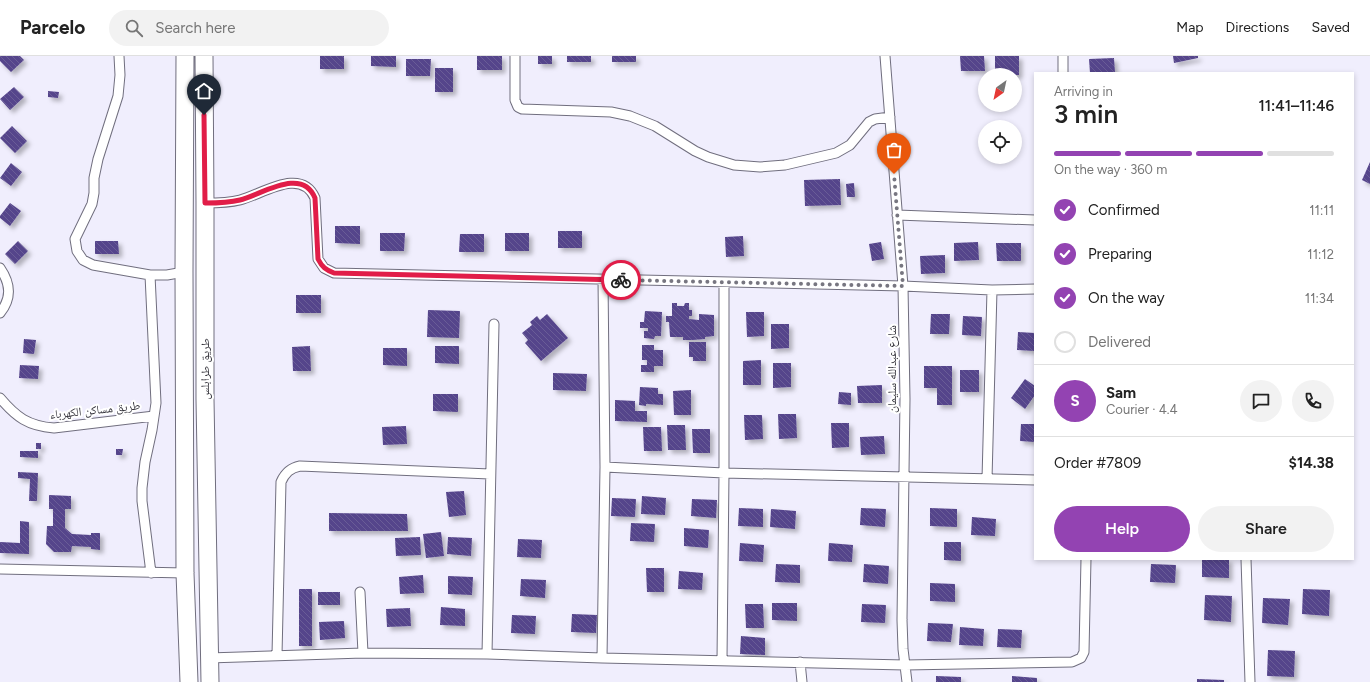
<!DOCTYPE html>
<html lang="en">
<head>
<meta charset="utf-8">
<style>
	body { margin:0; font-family:Figtree,"Noto Naskh Arabic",sans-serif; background:#f2f2f2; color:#222; height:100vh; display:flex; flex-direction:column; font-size:15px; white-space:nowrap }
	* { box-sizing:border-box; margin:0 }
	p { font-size:13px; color:#767676 }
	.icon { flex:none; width:22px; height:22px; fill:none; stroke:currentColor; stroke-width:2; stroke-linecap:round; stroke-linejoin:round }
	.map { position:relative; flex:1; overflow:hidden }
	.side { position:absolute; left:1034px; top:16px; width:320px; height:488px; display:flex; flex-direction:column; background:#fff; border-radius:0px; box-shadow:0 2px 6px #0003 }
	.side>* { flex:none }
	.needle { width:26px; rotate:213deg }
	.controls { position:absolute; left:978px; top:12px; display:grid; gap:8px }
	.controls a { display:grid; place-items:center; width:44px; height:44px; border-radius:50%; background:#fff; box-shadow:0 2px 6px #0003; font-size:20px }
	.pin { position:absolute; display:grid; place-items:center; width:34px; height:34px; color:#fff; margin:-41px -17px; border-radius:50% 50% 50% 0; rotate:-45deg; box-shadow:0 0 4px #0007 }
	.pin .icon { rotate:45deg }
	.courier { position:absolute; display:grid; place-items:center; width:40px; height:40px; margin:-20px; border:3px solid #e11d48; border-radius:50%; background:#fff; color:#222; box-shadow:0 1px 5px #0007 }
	.summary em { font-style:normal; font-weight:600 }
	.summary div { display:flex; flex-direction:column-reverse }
	.summary { display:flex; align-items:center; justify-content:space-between; height:68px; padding:0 20px }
	h1 { font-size:26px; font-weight:600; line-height:30px }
	.bar { display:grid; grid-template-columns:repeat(4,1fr); gap:6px 4px; align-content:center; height:48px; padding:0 20px }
	.bar i { height:5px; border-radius:3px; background:#e0e0e0 }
	.bar .selected { background:#9343b2 }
	.bar p { grid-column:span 4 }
	.line { display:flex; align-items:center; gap:10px; padding:0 20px; border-top:1px solid #e0e0e0 }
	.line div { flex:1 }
	.round { display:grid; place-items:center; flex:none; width:42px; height:42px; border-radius:21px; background:#f2f2f2 }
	ol { padding:0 20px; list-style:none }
	li { display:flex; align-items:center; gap:12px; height:44px }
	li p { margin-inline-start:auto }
	li .icon { padding:4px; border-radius:50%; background:#9343b2; color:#fff; stroke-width:4 }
	li:last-child { color:#767676 }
	li i { width:22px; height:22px; border:2px solid #e0e0e0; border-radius:50% }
	.action { display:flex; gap:8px; margin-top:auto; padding:8px 20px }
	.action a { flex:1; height:46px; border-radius:24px; background:#9343b2; color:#fff; font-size:16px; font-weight:600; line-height:46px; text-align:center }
	.action a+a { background:#f2f2f2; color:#222 }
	header { display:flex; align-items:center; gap:24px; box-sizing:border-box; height:56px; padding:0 20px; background:#fff; border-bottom:1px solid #e0e0e0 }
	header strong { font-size:19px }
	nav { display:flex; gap:22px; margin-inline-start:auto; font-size:14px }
	.search { width:280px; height:36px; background:#f2f2f2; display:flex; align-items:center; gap:10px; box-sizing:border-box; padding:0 14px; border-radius:22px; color:#767676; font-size:15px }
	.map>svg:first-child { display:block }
</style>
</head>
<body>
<header>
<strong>Parcelo</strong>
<div class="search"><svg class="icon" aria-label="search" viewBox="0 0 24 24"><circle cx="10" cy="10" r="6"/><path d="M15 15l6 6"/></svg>Search here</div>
<nav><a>Map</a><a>Directions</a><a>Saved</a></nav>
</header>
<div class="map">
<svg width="1370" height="626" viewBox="0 0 1370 626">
	<defs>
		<pattern id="building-back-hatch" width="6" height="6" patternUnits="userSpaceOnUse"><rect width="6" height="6" fill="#55448b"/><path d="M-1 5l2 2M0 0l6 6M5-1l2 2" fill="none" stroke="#6b5d97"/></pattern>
		<filter id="shadow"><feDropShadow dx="3.5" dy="3.5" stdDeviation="2" flood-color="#0004"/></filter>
	</defs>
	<rect width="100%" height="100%" fill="#f0eefd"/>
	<path fill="url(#building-back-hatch)" filter="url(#shadow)" d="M0 0H20L24 4 11 16 0 5Z
		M320 0H344V13H320Z
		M371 0H396V11L371 10Z
		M477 0H502V14H477Z
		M538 0H552V8H538Z
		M567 0H591V6H567Z
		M612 0H636V6H612Z
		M960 0H984L985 15H961Z
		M995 0H1019V19H995Z
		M1173 0H1198V2L1174 7Z
		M1114 2 1115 17H1090L1089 3Z
		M406 3H431L430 20H406Z
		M435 12H453V36H435Z
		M14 31 24 41 10 54 0 43Z
		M48 35 59 36 58 42 48 41Z
		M12 70 27 85 15 97 0 82Z
		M1370 106V128L1362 124Z
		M11 107 22 116 11 130 0 122Z
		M840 123 841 149 805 150 804 124Z
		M854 127 855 141H847L846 128Z
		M10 147 21 155 10 170 0 162V160Z
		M335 170H360V188L335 187Z
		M558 175H582V192H558Z
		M380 177H405L404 195H380Z
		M505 177H529V195H505Z
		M460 178H484V196H459Z
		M743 180 744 200 726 201 725 181Z
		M18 185 28 195 15 208 5 198Z
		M95 185H118L119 198H95Z
		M881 186 884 203 872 205 869 188Z
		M978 186 979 204 954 205V187Z
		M996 187H1021V205H997Z
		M945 199V217L921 218 920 200Z
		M296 239H321V257H296Z
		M672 247H677V250H684L685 247H689V254H692V260H689V263L699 264V258L714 259V280L705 281V283L692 284H683V281H670L669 266H666V260H672Z
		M428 254 460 255 459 282 427 281Z
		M645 255 662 256 661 280H655L654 283 644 282V275H648V272H640V266H644Z
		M746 256H764V280L747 281Z
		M547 258 568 282 541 305 525 287 528 284 522 277 532 269 530 266 537 260 540 264Z
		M931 258H950L949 278H930Z
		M963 260 982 261 981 280 962 279Z
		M771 268H789V292L771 293Z
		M1018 276 1035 277V295L1017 294Z
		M24 283 36 284 34 298 23 297Z
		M689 286H706V305H693V301H689Z
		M642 289H654V294H663V310H654V316H641V309H647V304H642Z
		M310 290 311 315H293L292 291Z
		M435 290H459V308L435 307Z
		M383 292H407V310L383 309Z
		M761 304V329H743V305Z
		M773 307H791V331L773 332Z
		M20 309 39 310 38 323 19 322Z
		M924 310H952V349H937V332H924Z
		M960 314H979V336H960Z
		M553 317 587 318 586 335 553 334Z
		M1025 323 1035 330V339L1025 353 1011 342Z
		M882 329V347H858L857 330Z
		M640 331 658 332V338H663V349L646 348V350L639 349Z
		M691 334V359H674L673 335Z
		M839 336 851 337V349L838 348Z
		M433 338H458V356L433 355Z
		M615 344 635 345V355H647V366L615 365Z
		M778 358H796L797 382 779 383Z
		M744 359H762L763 383 745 384Z
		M831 367H849V391L832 392Z
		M1021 368H1035V386L1020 385Z
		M667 369H685L686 394H668Z
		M406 370 407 388 383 389 382 371Z
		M643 371H661L662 395H644Z
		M692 373H710V397H693Z
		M884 380 885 398 861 399 860 381Z
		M36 387H41V393H36Z
		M116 393H123L122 399H116Z
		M20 395H38V402L20 401Z
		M18 416 38 417 37 445H29L30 423 18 422Z
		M464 435 466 459 449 461 446 436Z
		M49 439 71 440V453H65V472L72 478 91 479V477H100V494L91 493V491L72 490 71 496H54L46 488 47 470H53V453H49Z
		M642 440 666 442 665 459 641 458Z
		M612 442 636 443 635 461 611 460Z
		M692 443 717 444 716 462 691 460Z
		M739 452 763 453V471L738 470Z
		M861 452 886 453 885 471 860 469Z
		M930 452 957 453V471L930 470Z
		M771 453 796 455 795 473 770 471Z
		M329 457 407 458 408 475H329Z
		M972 461 996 463 995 480 971 479Z
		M20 465 29 466V498L0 497V486L20 487Z
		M631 467 655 468 654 486 630 485Z
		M684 472 709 474 708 492 684 490Z
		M441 476 444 500 426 502 423 478Z
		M420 481 421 499 396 500 395 482Z
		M448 481 472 482 471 500 447 498Z
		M518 483 542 484 541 502 517 501Z
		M944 486H961V505L944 504Z
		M740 487 764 489 763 506 739 505Z
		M829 487 853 489 852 506 828 505Z
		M1202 503H1229V522L1202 521Z
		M776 508 800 509V527L775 526Z
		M864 508 889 510 888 528 863 526Z
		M1151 508 1176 509 1175 527 1150 526Z
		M646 512H664V536H647Z
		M679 515 703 517 702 534 678 533Z
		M423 519 424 537 400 538 399 521Z
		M448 520 473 521 472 539 448 538Z
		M521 523 546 524 545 542 520 540Z
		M930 527 955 528V546L930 545Z
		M299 533H312V590H299Z
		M1303 533 1330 534 1329 560 1302 558Z
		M318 536H340V549H318Z
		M1205 539 1232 540 1231 566 1204 564Z
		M1263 542 1290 543 1288 569 1262 567Z
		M772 547H797V565L772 564Z
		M745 548H763L764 572H746Z
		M862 548 886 549 885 567 861 566Z
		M441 551 465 553V570L440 569Z
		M410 552 411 570 387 571 386 553Z
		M572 558 597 559 596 577 571 576Z
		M512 559 536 560 535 578 511 577Z
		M344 565 345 582 320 584 319 566Z
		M928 567 953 568 951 586 927 585Z
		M960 571 984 573 983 590 959 589Z
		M998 573 1022 574 1021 592 997 591Z
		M741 580 765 582V599L740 598Z
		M1268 594 1295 595 1294 621 1267 620Z
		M936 620 961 621V626H936Z
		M1012 620 1037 622V626H1012Z
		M1197 623 1224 624V626H1197Z"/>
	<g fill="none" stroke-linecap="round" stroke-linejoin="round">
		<g stroke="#706e7e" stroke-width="11">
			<path id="street" d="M119 0 120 19 118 40 98 103 94 122V137L92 148 75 183 77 195 83 204 93 209 150 219H167L184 216
				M515 0V44L518 51 522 53 611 56 630 60 655 70 695 95 708 101 734 109 760 111 785 109 836 97 850 89 869 66 875 63 890 61
				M885 0 903 230 905 343 902 564 903 593 907 626
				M1063 0V17
				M205 147C217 147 228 147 240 144 261 139 301 110 315 142L318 203 324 212 334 217 903 230 992 234 1035 233
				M897 159 1035 164
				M0 212C11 228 12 242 0 257
				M150 219 156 347 152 374 145 406 142 432V445L151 517
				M0 342C16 361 28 370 54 372L154 360
				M605 411 724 417 1035 424
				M987 423 992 234
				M1246 503 1250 626
				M0 513 185 517
				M360 536 363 597
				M487 598 494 268
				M277 599 281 426C285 417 290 412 300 410L490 418
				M208 602 363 597 487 598 602 602 905 609 1072 606 1081 602 1084 596 1086 503
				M602 602 605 411 603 223
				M722 604 724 417V226
				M800 606 802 626"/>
		</g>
		<g stroke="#706e7e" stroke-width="19">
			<path id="highway" d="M185 0 184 216 185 517 189 626
				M204 0 205 147V343L210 626"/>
		</g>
		<use href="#street" stroke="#fff" stroke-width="9"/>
		<use href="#highway" stroke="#fff" stroke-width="17"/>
	</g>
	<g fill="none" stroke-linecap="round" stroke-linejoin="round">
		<path stroke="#777680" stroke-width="4" stroke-dasharray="0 7.2" d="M621 224 903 230 894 118"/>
		<path stroke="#e11d48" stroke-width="5" d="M204 59 205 147C217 147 228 147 240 144 261 139 302 110 315 142L318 203C322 211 326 214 334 217L621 224"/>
	</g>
	<g text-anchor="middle" stroke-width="4" stroke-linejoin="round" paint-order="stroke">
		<g font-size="12" fill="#36353d" stroke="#fff">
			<text transform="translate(205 313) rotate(-90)" y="4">طريق طرابلس</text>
			<text transform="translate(892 313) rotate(-90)" y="4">شارع عبدالله سليمان</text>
			<text transform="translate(95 354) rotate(-6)" y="4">طريق مساكن الكهرباء</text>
		</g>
	</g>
</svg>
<div class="controls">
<a><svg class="needle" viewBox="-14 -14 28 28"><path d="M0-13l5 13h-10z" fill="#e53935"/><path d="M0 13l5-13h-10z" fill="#767676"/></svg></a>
<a><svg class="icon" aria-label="locate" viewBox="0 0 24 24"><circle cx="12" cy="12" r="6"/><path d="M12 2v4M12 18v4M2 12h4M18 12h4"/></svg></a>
</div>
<div class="pin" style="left:894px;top:118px;background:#ea580c"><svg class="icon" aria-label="bag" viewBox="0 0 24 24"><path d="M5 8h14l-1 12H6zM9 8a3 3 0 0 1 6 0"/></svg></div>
<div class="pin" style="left:204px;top:59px;background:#1f2937"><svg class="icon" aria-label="home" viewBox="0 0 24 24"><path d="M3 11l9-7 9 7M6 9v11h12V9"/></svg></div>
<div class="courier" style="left:621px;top:224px"><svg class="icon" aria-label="bike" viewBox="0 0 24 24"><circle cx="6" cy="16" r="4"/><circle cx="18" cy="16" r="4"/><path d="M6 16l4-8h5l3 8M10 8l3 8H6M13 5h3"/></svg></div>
<section class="side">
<div class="summary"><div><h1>3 min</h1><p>Arriving in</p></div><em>11:41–11:46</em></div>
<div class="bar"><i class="selected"></i><i class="selected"></i><i class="selected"></i><i></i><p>On the way · 360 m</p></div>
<ol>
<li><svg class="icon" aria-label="check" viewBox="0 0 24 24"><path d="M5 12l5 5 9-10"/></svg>Confirmed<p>11:11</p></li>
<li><svg class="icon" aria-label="check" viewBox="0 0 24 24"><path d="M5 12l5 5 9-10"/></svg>Preparing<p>11:12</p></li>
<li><svg class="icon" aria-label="check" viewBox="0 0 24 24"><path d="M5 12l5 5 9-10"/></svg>On the way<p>11:34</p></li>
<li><i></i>Delivered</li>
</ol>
<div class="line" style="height:72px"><b class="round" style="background:#9343b2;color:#fff">S</b><div><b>Sam</b><p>Courier · 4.4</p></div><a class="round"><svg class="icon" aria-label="chat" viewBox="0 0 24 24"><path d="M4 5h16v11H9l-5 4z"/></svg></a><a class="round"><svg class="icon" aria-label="phone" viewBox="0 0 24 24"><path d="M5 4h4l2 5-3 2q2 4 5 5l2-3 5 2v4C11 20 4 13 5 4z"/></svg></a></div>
<div class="line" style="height:52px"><div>Order #7809</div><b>$14.38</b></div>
<div class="action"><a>Help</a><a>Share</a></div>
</section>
</div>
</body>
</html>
